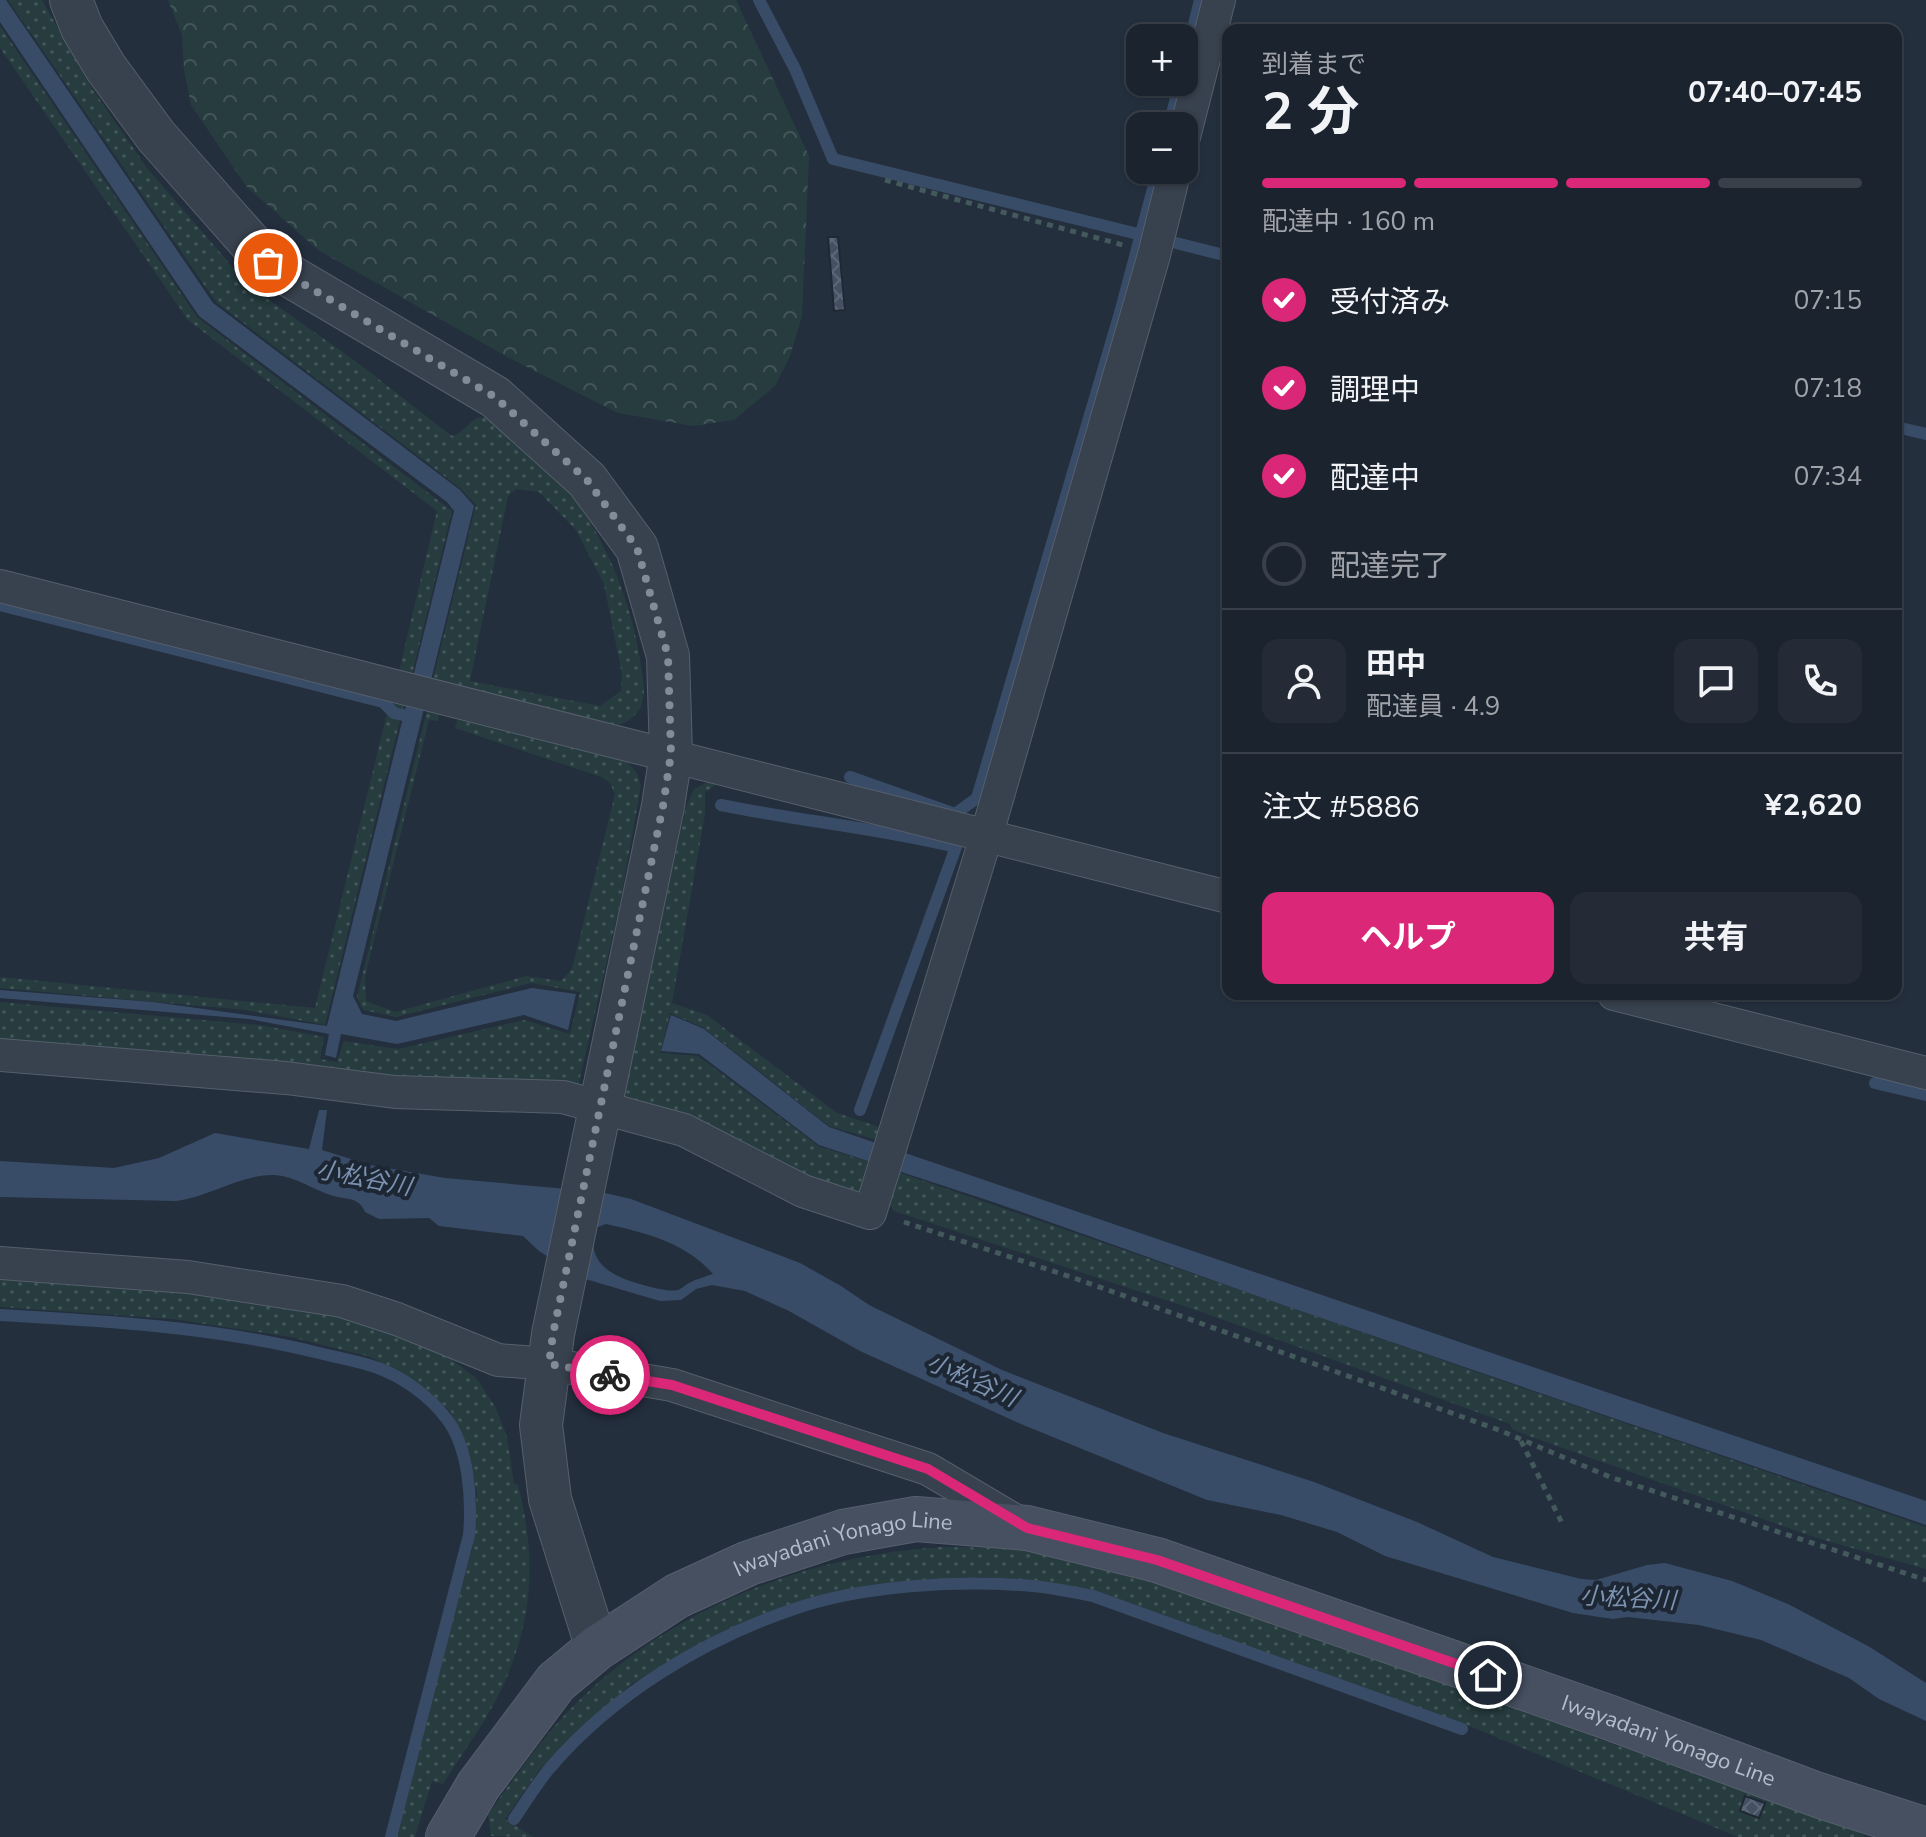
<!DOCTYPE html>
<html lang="ja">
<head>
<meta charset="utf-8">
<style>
	body { margin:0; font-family:"Nunito Sans","Noto Sans JP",sans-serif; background:#242b36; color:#f1f3f6; height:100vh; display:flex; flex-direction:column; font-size:30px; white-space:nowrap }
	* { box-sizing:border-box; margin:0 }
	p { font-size:26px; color:#a0a4aa }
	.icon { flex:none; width:44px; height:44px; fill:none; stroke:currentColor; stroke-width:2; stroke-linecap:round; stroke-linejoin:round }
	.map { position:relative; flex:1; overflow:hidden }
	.sheet { position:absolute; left:1222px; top:24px; width:680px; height:976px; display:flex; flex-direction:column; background:#1b232e; border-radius:16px; box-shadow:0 2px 6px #0004,0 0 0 2px #39404a }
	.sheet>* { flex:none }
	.buttons { position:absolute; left:1126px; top:24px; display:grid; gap:16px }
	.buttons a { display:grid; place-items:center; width:72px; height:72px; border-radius:16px; background:#1b232e; box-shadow:0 2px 6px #0004,0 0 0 2px #39404a; font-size:40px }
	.pin { position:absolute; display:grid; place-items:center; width:68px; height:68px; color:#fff; margin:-34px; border:4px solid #fff; border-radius:50%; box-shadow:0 2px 8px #0007 }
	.courier { position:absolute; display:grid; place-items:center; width:80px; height:80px; margin:-40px; border:6px solid #db2777; border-radius:50%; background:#fff; color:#222; box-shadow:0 2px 10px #0007 }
	.headline em { font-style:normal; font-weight:700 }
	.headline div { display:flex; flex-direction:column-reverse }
	.headline { display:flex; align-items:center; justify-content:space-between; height:136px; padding:0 40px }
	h1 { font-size:52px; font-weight:700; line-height:60px }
	.bar { display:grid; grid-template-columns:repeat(4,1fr); gap:12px 8px; align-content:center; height:96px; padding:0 40px }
	.bar i { height:10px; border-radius:6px; background:#39404a }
	.bar .active { background:#db2777 }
	.bar p { grid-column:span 4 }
	.line { display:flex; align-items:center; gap:20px; padding:0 40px; border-top:2px solid #39404a }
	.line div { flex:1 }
	.round { display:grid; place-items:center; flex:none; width:84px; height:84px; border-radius:16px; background:#242b36 }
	ol { padding:0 40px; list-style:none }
	li { display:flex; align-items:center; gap:24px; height:88px }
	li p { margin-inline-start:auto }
	li .icon { padding:8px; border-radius:50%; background:#db2777; color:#fff; stroke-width:4 }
	li:last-child { color:#a0a4aa }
	li i { width:44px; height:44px; border:4px solid #39404a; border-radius:50% }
	.primary-button { display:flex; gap:16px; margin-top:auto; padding:16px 40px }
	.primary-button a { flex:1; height:92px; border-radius:16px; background:#db2777; color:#fff; font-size:32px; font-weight:700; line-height:92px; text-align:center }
	.primary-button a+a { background:#242b36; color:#f1f3f6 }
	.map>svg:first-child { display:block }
</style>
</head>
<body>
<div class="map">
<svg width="1926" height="1837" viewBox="0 0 1926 1837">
	<defs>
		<pattern id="grass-dots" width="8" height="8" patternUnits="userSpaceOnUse" patternTransform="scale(2)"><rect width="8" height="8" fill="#263c3f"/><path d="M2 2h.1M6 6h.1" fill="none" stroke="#435659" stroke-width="1.8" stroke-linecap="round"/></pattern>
		<pattern id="forest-crowns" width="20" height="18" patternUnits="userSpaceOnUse" patternTransform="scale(2)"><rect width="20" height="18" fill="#263c3f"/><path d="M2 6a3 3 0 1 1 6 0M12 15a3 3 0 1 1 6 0" fill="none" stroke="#435659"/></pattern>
		<pattern id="building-cross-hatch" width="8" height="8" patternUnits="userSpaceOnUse" patternTransform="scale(2)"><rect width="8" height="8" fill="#455162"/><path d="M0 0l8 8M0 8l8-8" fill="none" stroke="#5d6877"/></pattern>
	</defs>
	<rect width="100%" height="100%" fill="#242f3e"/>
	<path fill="url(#grass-dots)" fill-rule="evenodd" d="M8 0H42L91 87 147 168 249 286 358 363 449 434 453 436C469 430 471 412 490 419 510 436 533 452 551 471 607 532 636 608 644 689 644 712 631 724 609 727L432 683 476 505 460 488 216 302ZM516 489 539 492 576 530 604 584 622 674 621 691 600 706 470 681 508 496Z
		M0 26 197 317 452 511 411 679 398 675 437 511 188 320 0 48Z
		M391 697 405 700 325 1025 246 1010 0 988V977L315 1008Z
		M428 706 440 710 438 721 429 720 365 976 366 1001 395 1012 526 976 561 981 572 969 615 794 610 783 604 778 455 728 459 714 625 759 637 773 641 786 619 908 577 1091 0 1045V1002L260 1025 324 1037 320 1059 337 1062 344 1041 398 1049 524 1020 570 1034 580 992 531 983 396 1017 363 1010 357 997Z
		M711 780H724L705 792V814L672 1003 707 1015 837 1113 891 1131 887 1143 829 1126 704 1028 670 1013 660 1053 698 1056 820 1147 880 1165 875 1182 854 1197 622 1102 686 807 694 789Z
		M895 1171 1926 1527V1569L1817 1538 1529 1436 1512 1429 1510 1424 1196 1310 894 1211 888 1202Z
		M0 1270 345 1311 438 1349 477 1379 496 1408 507 1437 514 1483 518 1485C536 1557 534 1615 504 1684 488 1719 463 1752 443 1784L432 1781 415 1837H394L472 1550 477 1493 464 1441 451 1412 432 1395 371 1357 291 1337 173 1319 0 1307Z
		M941 1547 1027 1548 1115 1564 1718 1782C1749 1792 1847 1818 1866 1837H1738L1467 1725 1096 1592 1037 1581 982 1577 906 1582 795 1602 708 1639 630 1685 540 1769 505 1819 533 1837 491 1836 488 1815C511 1782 535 1748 562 1718 659 1613 800 1556 941 1547Z"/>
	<path fill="url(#forest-crowns)" d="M168 0H736L809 156 802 316 790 356 775 386 734 420 693 426 618 413 511 359 318 250 246 186 191 105 184 70 182 35Z"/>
	<path fill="#394c67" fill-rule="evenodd" d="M0 0H6L213 303 460 490 474 506 353 996 362 1014 396 1021 532 988 576 994 568 1030 524 1015 397 1044 341 1034 336 1058 325 1055 329 1034 249 1019 0 998V990L153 1002 327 1026 454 511 447 502 199 316 0 22Z
		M671 1015 704 1029 829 1127 1926 1501V1525L1260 1297 996 1203 819 1145 699 1054 661 1051Z
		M319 1110H327L322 1150 370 1165 445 1178 601 1192 631 1199 800 1263 841 1286 869 1305 1002 1370 1163 1433 1314 1482 1417 1522 1493 1557 1581 1579 1596 1580 1647 1565 1665 1563 1732 1581 1788 1604 1868 1646 1926 1683V1721L1879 1699 1849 1678 1761 1640 1699 1625 1628 1617 1613 1619 1573 1613 1385 1556 1337 1532 1281 1515 1207 1500 1021 1424 860 1351 789 1311 745 1291 712 1285 696 1289 681 1300 660 1301 582 1278 539 1251 523 1236 439 1226 429 1218 379 1219 365 1212C359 1197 348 1200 334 1196 315 1191 295 1176 275 1175 241 1174 209 1197 176 1201L0 1197V1161L114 1168 159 1158 215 1133 309 1149ZM606 1224C646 1233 685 1242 713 1274 705 1277 696 1279 689 1283 685 1285 683 1288 678 1290 668 1292 656 1288 647 1286 616 1278 585 1266 595 1228Z"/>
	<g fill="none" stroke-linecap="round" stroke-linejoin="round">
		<path stroke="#394c67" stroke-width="12" d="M759 0 795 69 833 159 1142 235
			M1184 65 1200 0
			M1169 126 1180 82
			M1176 243 1228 256
			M1896 427 1926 434
			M0 605 383 702 394 713 412 717
			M850 777 955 814 977 798 1120 313 1158 170
			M721 805C799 821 878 828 956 847L860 1110
			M1875 1083 1926 1095
			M0 1315C107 1321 214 1327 319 1353 338 1358 360 1361 378 1368 403 1377 430 1397 446 1418 469 1447 472 1499 469 1535L391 1837
			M514 1819C525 1803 536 1785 549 1769 613 1694 704 1639 797 1608 866 1585 960 1580 1033 1586 1053 1588 1073 1592 1093 1596L1462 1729"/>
	</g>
	<path fill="url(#building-cross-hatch)" stroke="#1f2835" stroke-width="2" d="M828 237H838L845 310 834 311Z
		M1745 1796 1765 1803 1759 1818 1740 1811Z"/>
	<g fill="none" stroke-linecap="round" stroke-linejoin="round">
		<g stroke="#565f6c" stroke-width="34">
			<path id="minor" d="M1184 137 1219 0
				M0 586 1228 897
				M1614 994 1926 1073
				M0 1055 286 1078 395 1092 563 1097 684 1130 803 1191 870 1213 986 837 1154 255 1175 170
				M0 1263 188 1277 342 1301 397 1319 498 1360 549 1364 672 1385 928 1469 1021 1524"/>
		</g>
		<g stroke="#565f6c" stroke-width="44">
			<path id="tertiary" d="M71 0 82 28 106 68 156 136 268 263 495 397 587 480 637 548 668 656 671 754 663 806 553 1334 541 1425 550 1499 597 1648"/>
		</g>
		<g stroke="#565f6c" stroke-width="46">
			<g id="secondary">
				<path id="s1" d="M448 1837 478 1786 556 1682 597 1648 677 1596 749 1563 843 1532 916 1519 1027 1528 1157 1560 1608 1717 1818 1795 1926 1830"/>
			</g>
		</g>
		<path stroke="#44595c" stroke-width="5" stroke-dasharray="6 6" stroke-linecap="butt" d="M885 180 1123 245
			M904 1222 1077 1279 1499 1430 1610 1477 1926 1580
			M1521 1441 1563 1525"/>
		<use href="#minor" stroke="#38414e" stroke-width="32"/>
		<use href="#tertiary" stroke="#38414e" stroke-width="42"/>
		<use href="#secondary" stroke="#465061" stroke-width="44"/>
	</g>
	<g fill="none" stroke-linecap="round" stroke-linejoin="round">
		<path stroke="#828b98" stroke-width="8" stroke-dasharray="0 14.4" d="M268 263 495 397 587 480 637 548 668 656 671 754 663 806 553 1334 549 1364 610 1375"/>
		<path stroke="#db2777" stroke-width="10" d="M610 1375 672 1385 928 1469 1027 1528 1157 1560 1488 1675"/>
	</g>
	<g text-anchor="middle" stroke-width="8" stroke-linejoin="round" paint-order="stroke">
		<g font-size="22" fill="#b4bcc9" stroke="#1d2633">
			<text dy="8" stroke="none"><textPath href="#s1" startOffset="514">Iwayadani Yonago Line</textPath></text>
			<text dy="8" stroke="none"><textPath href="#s1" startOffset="1378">Iwayadani Yonago Line</textPath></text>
		</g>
		<g font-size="24" font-style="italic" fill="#7c92b1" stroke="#1d2633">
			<text transform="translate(364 1178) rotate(11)" y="8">小松谷川</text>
			<text transform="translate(972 1380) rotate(24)" y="8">小松谷川</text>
			<text transform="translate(1628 1598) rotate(3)" y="8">小松谷川</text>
		</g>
	</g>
</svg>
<div class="buttons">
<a>+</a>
<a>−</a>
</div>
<div class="pin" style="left:268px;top:263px;background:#ea580c"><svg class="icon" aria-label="bag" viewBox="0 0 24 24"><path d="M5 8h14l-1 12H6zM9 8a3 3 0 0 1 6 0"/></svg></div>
<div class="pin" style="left:1488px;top:1675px;background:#1f2937"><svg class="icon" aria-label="home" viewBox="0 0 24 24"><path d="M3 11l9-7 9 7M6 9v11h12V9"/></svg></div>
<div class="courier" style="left:610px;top:1375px"><svg class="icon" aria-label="bike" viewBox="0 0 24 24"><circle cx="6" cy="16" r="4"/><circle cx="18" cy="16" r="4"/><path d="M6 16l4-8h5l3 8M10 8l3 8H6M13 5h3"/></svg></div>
<section class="sheet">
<div class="headline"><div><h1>2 分</h1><p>到着まで</p></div><em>07:40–07:45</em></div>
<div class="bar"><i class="active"></i><i class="active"></i><i class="active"></i><i></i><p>配達中 · 160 m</p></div>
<ol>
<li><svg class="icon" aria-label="check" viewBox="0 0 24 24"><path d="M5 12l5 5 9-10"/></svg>受付済み<p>07:15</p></li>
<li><svg class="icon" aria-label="check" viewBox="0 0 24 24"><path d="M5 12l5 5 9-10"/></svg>調理中<p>07:18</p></li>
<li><svg class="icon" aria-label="check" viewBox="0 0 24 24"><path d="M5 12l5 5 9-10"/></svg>配達中<p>07:34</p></li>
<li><i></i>配達完了</li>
</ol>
<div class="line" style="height:144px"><a class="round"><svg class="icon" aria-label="person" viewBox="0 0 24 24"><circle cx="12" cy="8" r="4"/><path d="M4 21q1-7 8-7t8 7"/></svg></a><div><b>田中</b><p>配達員 · 4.9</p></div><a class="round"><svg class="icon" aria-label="chat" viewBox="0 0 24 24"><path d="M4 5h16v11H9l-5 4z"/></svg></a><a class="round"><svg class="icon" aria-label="phone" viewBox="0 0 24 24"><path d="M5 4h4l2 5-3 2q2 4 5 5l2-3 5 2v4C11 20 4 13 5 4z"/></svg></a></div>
<div class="line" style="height:104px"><div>注文 #5886</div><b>¥2,620</b></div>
<div class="primary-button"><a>ヘルプ</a><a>共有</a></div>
</section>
</div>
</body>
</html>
